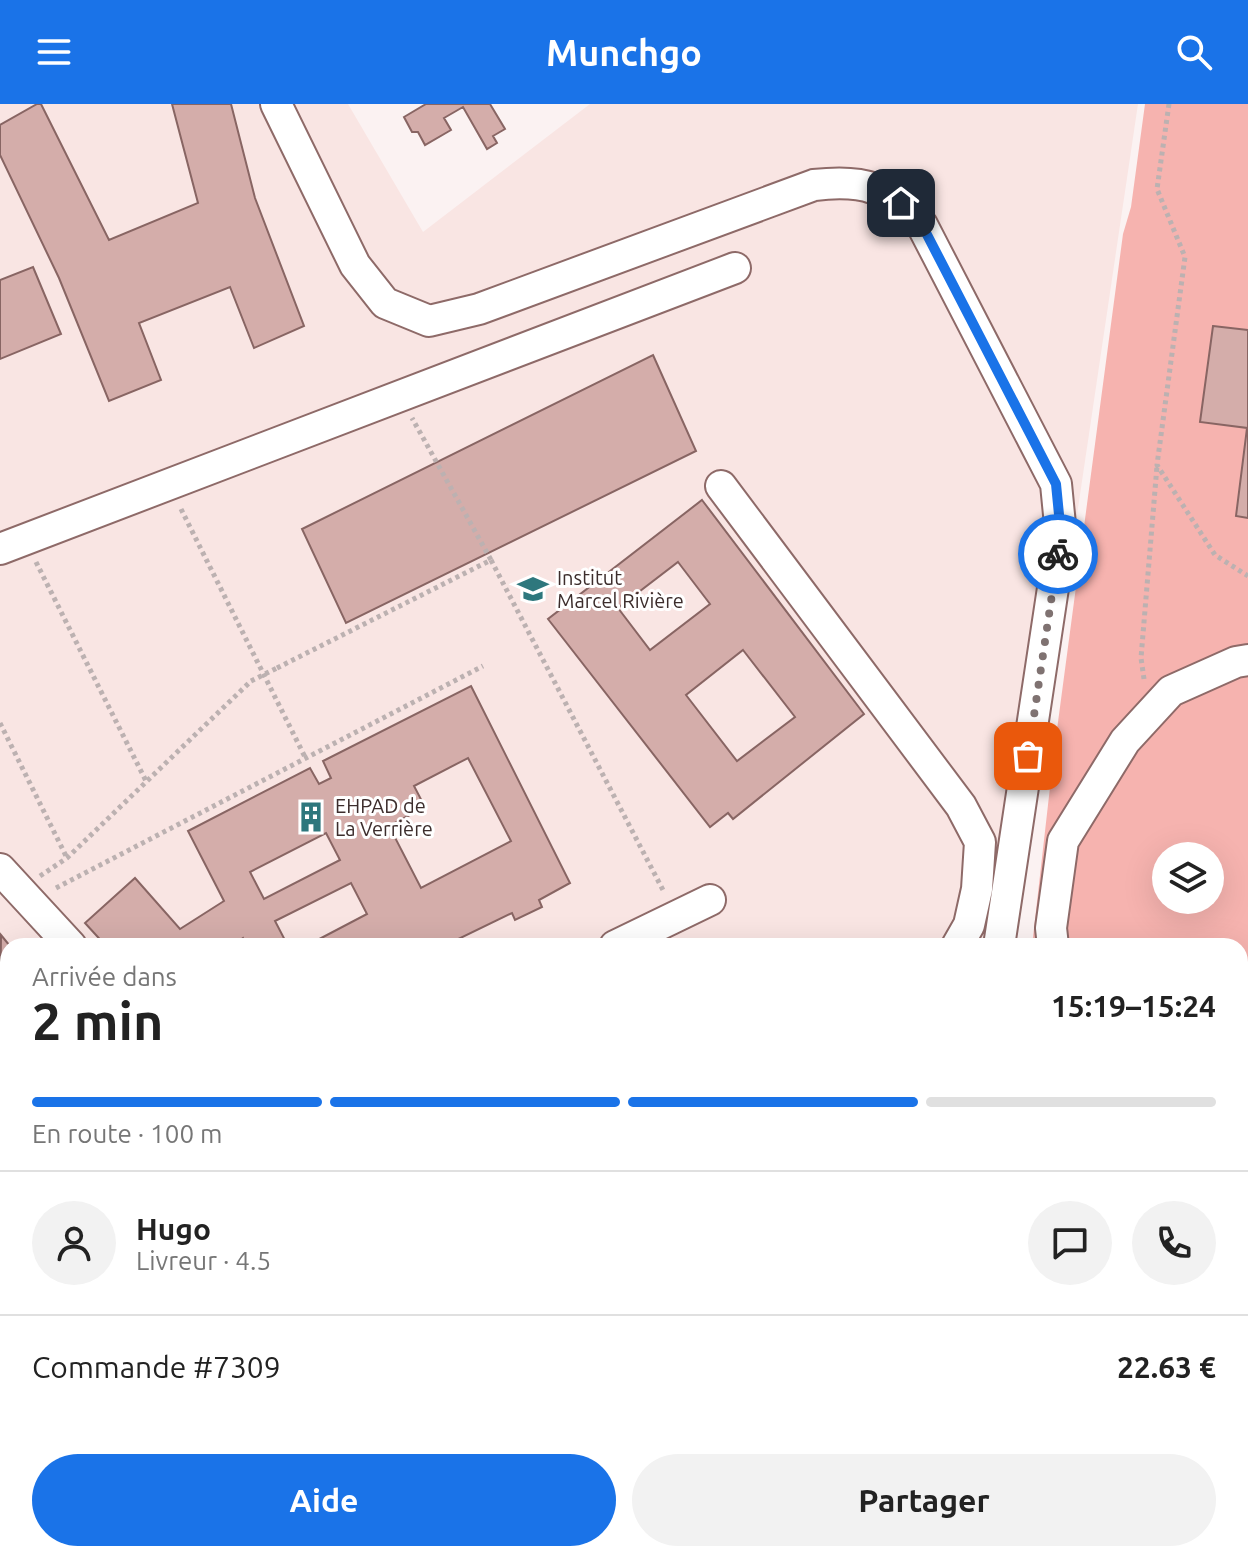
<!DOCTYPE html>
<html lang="fr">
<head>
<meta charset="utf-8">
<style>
	body { margin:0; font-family:Ubuntu,sans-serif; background:#f2f2f2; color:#222; height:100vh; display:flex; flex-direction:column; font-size:30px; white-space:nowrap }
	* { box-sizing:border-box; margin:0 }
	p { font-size:26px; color:#767676 }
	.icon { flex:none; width:44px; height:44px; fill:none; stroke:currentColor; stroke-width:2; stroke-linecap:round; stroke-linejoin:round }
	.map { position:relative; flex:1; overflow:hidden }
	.panel { position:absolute; left:0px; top:834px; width:1248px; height:624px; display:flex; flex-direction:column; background:#fff; border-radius:24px 24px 0 0; box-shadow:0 8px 32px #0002 }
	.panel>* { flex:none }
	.tools { position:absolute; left:1152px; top:738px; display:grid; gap:16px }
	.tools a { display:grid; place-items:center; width:72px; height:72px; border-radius:50%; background:#fff; box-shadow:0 8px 32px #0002; font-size:40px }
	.pin { position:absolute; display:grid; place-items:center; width:68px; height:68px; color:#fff; margin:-34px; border-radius:16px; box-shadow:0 4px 12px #0006 }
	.courier { position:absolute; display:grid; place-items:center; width:80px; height:80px; margin:-40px; border:6px solid #1a73e8; border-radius:50%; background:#fff; color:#222; box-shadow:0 2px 10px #0007 }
	.head em { font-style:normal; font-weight:700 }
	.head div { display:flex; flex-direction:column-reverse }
	.head { display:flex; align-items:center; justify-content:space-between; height:136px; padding:0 32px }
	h1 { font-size:52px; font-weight:700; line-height:60px }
	.bar { display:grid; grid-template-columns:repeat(4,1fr); gap:12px 8px; align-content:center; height:96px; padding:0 32px }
	.bar i { height:10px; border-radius:6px; background:#e0e0e0 }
	.bar .active { background:#1a73e8 }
	.bar p { grid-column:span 4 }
	.line { display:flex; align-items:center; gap:20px; padding:0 32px; border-top:2px solid #e0e0e0 }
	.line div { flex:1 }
	.round { display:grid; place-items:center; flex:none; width:84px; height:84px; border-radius:42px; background:#f2f2f2 }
	.action { display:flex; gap:16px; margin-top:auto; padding:16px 32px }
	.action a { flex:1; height:92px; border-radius:48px; background:#1a73e8; color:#fff; font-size:32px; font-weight:700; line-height:92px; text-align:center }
	.action a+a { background:#f2f2f2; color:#222 }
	header { display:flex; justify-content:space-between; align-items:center; height:104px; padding:0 32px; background:#1a73e8; color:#fff; font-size:36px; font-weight:700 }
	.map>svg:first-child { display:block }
</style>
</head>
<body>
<header><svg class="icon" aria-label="menu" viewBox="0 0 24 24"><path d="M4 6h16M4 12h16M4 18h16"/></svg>Munchgo<svg class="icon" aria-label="search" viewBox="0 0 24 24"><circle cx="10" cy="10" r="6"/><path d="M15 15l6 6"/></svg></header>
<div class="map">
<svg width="1248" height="1458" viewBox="0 0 1248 1458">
	<rect width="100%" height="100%" fill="#fbf2f2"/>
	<path fill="#f9e5e3" d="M0 0H348L423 128 590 0H1138L1013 842H8V1319H0Z"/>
	<path fill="#f6b3af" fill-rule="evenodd" d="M1145 0H1248V1294L1240 1297V842H1032L1054 648 1123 130 1131 103ZM1166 752H1210V796H1166Z
		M0 1377H8V1450H106L111 1458H0Z"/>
	<path fill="#d4adaa" stroke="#886563" stroke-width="2" fill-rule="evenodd" d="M37 0H41L109 136 198 99 172 0H231L255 94 304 222 254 244 230 183 139 219 161 276 109 297 59 174 0 51V21Z
		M426 0H490L505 25 493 32 497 39 487 45 463 3 444 14 451 26 425 41 418 28H412L404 13Z
		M33 163 61 230 0 255V176Z
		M1213 222 1248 226V414L1236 412 1247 324 1200 318Z
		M653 251 696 347 346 519 302 425Z
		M702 396 864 610 733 715 728 709 710 723 548 515ZM678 458 710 500 650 546 618 504ZM743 546 795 613 737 657 686 591Z
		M471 582 570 779 539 796 542 803 515 816 512 809 444 842H414L411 837 401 842H306L367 810 351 779 275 817 288 842H247L243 834 232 842H106L85 819 135 774 180 825 224 797 188 727 310 664 319 680 331 674 323 657ZM468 654 511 737 421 784 389 722 425 703 414 682ZM326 729 340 756 264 795 250 768Z
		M1 831 10 842H8V945L3 949 0 945V922L4 919 0 914Z
		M3 1102 8 1108V1158L0 1164V1104Z
		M0 1173 8 1184V1284L0 1290Z"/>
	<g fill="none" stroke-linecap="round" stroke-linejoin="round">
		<g stroke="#8e6a68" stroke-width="34">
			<path id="minor" d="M276 0 355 161 385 199 429 217 479 205 814 81C865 75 887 83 922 121L1056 380 1061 431 999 842
				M721 382 961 702 980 738 977 785 969 821 957 842
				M0 445 735 164
				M0 765 71 842
				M615 842 710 796
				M1053 842 1051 824 1063 737 1125 637 1171 587 1236 558 1248 556
				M1240 1111 1248 1114
				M1248 1193C1241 1211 1242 1225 1248 1243
				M0 1311H8
				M1240 1337H1248
				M0 1351H8
				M1025 1458 1026 1450"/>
		</g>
		<path stroke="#bcb1b1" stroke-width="5" stroke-dasharray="4 4" stroke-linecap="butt" d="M1169 0 1157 85 1185 153 1157 361 1215 451 1248 472
			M181 405 306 655
			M491 456 664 788
			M36 458 147 679
			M277 564 491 456 412 314
			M1144 575 1141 554 1157 362
			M0 619 67 754
			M40 772 67 754 251 577
			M56 784 483 562"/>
		<use href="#minor" stroke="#fff" stroke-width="30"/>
		<path stroke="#bcb1b1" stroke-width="5" stroke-dasharray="4 4" stroke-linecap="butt" d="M251 577 277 564"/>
	</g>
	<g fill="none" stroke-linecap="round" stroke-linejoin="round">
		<path stroke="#7f7271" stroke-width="8" stroke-dasharray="0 14.4" d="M1028 652 1058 450"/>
		<path stroke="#1a73e8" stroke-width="10" d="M901 99 922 121 1056 380 1061 431 1058 450"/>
	</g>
	<defs>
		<g id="university-bare" transform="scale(2.4)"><path d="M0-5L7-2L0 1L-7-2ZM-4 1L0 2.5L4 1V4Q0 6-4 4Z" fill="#2e777d" stroke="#fff" stroke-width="2.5" paint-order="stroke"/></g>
		<g id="building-bare" transform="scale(2.4)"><path d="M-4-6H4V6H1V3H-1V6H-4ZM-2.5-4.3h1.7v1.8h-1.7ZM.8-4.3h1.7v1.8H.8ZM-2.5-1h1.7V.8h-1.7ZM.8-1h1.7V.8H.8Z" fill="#2e777d" stroke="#fff" stroke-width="2.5" paint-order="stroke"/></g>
	</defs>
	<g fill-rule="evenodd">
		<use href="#university-bare" x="533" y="485"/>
		<use href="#building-bare" x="311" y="713"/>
	</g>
	<g text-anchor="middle" stroke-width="6" stroke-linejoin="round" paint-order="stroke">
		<g font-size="20" fill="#3c2d2c" stroke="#fff" text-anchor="start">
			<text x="557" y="481">Institut<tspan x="557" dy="23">Marcel Rivière</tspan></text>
			<text x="335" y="709">EHPAD de<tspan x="335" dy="23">La Verrière</tspan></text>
		</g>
	</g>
</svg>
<div class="tools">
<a><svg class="icon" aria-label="layers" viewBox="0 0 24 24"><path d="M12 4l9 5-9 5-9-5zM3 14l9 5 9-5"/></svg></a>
</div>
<div class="pin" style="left:1028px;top:652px;background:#ea580c"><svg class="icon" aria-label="bag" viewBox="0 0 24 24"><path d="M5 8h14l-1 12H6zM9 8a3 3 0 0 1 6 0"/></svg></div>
<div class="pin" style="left:901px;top:99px;background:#1f2937"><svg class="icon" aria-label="home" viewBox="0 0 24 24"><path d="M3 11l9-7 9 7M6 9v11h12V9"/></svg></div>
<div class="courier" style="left:1058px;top:450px"><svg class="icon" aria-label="bike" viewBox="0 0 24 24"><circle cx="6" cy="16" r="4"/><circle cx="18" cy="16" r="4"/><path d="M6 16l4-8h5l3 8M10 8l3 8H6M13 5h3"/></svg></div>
<section class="panel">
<div class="head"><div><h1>2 min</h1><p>Arrivée dans</p></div><em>15:19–15:24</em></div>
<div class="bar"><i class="active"></i><i class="active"></i><i class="active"></i><i></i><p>En route · 100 m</p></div>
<div class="line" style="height:144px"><a class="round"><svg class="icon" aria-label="person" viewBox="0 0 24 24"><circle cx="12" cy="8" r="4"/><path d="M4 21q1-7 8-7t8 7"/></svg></a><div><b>Hugo</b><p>Livreur · 4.5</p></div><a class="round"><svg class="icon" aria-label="chat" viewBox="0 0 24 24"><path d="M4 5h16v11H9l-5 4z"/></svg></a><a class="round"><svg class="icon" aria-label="phone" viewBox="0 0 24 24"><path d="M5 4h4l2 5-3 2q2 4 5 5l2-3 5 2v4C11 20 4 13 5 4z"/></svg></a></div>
<div class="line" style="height:104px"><div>Commande #7309</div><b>22.63 €</b></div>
<div class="action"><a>Aide</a><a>Partager</a></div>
</section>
</div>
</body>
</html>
